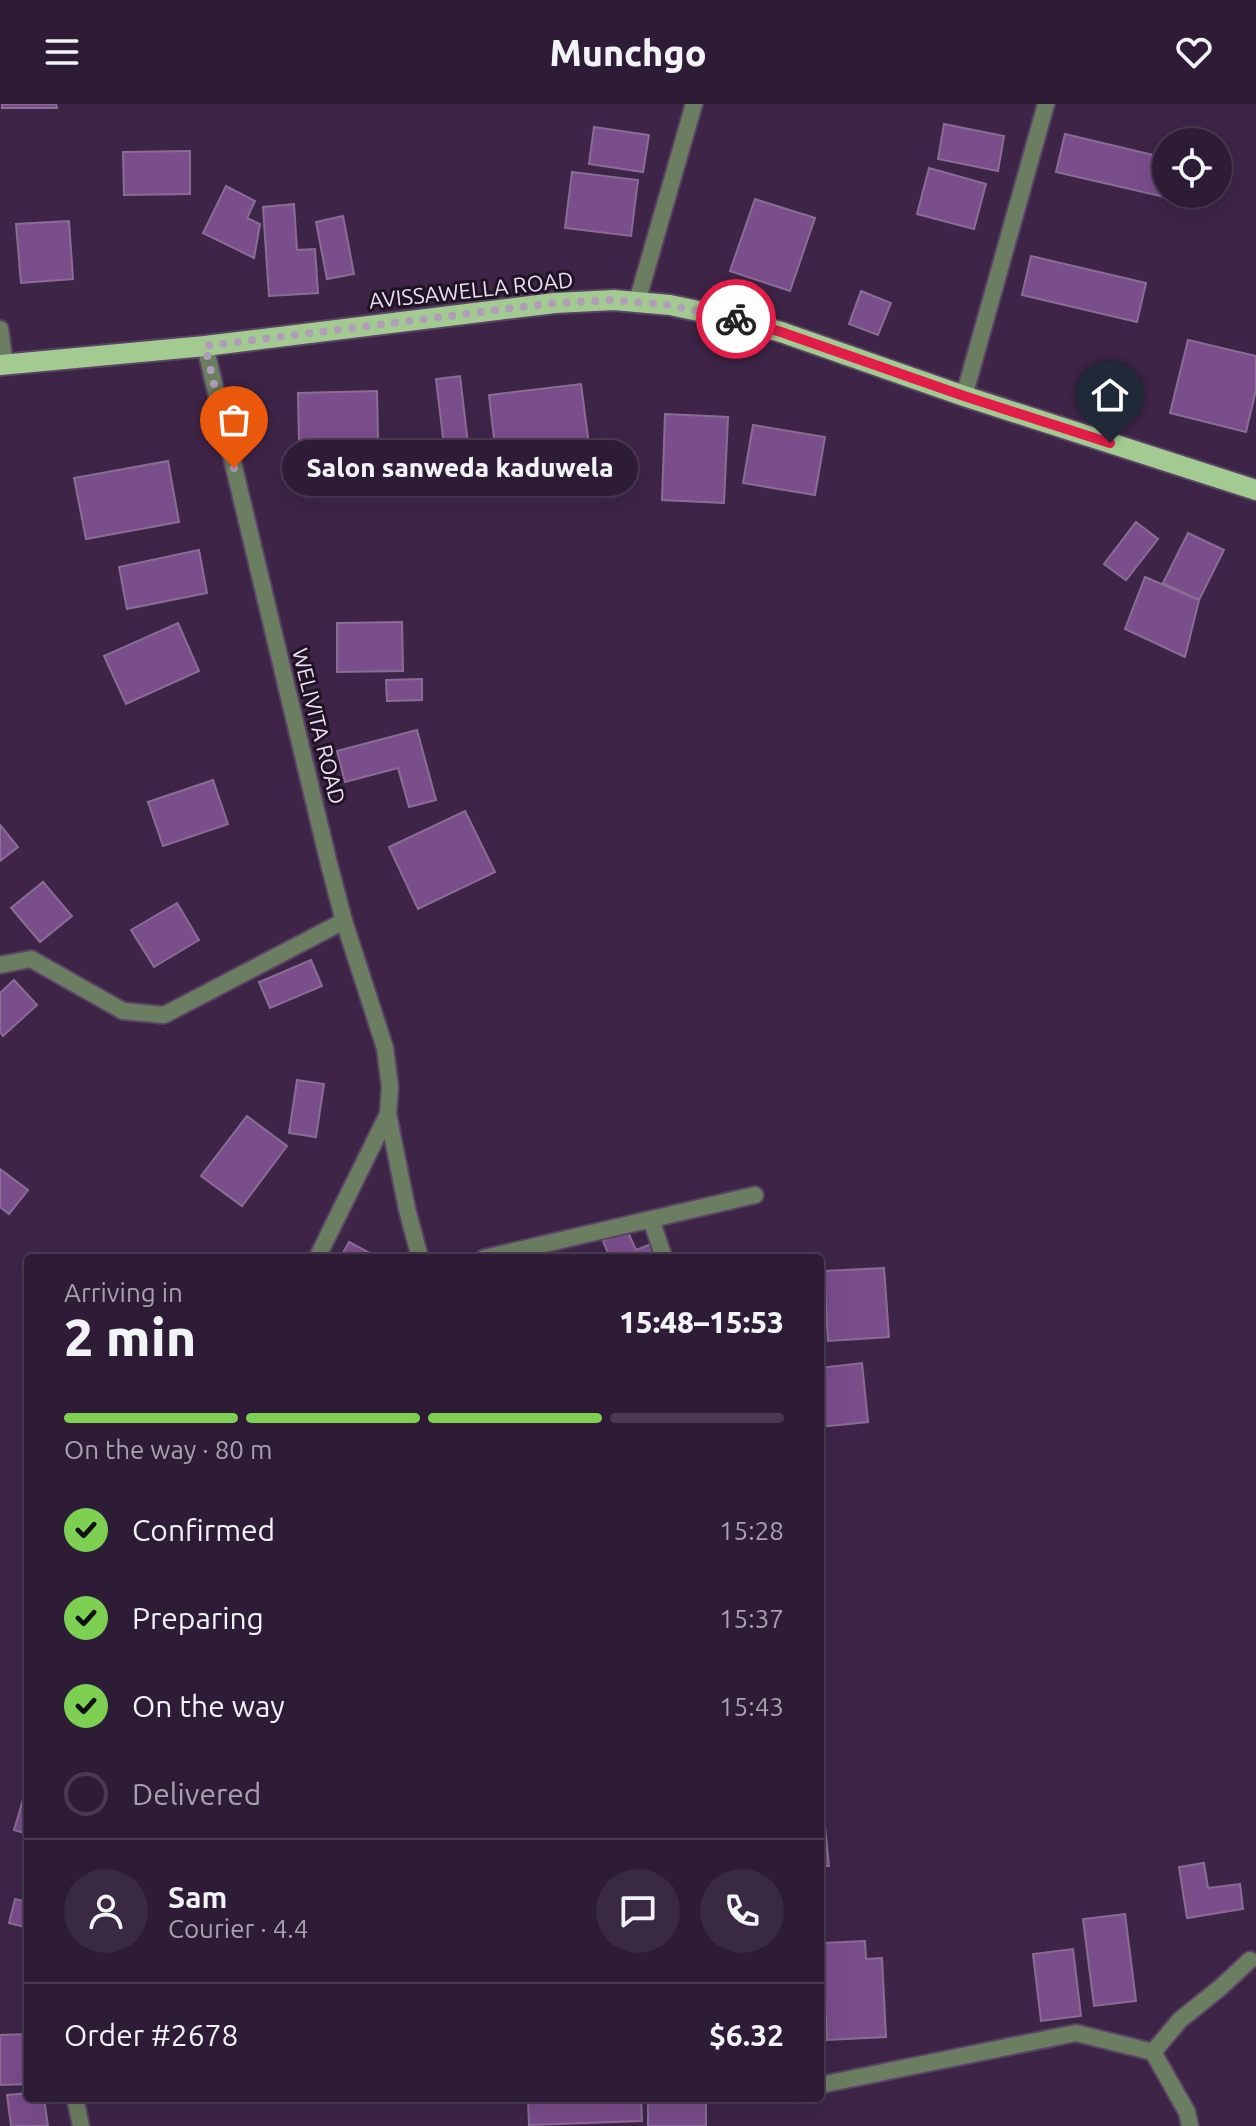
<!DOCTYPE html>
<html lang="en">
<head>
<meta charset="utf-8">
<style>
	body { margin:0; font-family:Ubuntu,sans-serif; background:#3a2942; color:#f1f3f6; height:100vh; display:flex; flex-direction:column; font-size:30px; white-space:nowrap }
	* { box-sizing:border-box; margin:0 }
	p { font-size:26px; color:#a7a1ad }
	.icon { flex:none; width:44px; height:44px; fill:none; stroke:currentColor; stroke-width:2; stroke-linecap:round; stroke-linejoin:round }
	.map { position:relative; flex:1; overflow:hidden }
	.side { position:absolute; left:24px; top:1150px; width:800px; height:848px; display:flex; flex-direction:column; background:#2e1c36; border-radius:8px; box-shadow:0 8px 32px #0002,0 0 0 2px #493a51 }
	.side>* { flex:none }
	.tools { position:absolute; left:1152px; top:24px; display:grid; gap:16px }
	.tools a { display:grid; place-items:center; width:80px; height:80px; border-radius:50%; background:#2e1c36; box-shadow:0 8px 32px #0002,0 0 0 2px #493a51; font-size:40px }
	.pin { position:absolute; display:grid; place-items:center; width:68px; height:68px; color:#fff; margin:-82px -34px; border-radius:50% 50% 50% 0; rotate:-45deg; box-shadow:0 0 8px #0007 }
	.pin .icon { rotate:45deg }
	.courier { position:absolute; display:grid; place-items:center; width:80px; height:80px; margin:-40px; border:6px solid #e11d48; border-radius:50%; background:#fff; color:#222; box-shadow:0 2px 10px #0007 }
	.bubble { position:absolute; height:56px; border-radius:28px; background:#2e1c36; box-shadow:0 8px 32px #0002,0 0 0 2px #493a51; font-size:26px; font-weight:800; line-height:56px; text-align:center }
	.headline em { font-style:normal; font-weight:800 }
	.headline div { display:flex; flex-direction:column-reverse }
	.headline { display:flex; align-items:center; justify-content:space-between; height:136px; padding:0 40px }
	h1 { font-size:52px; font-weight:800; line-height:60px }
	.bar { display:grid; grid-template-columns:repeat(4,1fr); gap:12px 8px; align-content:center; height:96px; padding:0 40px }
	.bar i { height:10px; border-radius:6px; background:#493a51 }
	.bar .on { background:#7ed053 }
	.bar p { grid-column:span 4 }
	.line { display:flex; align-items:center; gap:20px; padding:0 40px; border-top:2px solid #493a51 }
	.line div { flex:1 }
	.round { display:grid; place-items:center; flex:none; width:84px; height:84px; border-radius:42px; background:#3a2942 }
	ol { padding:0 40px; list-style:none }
	li { display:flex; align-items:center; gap:24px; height:88px }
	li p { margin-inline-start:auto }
	li .icon { padding:8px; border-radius:50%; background:#7ed053; color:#111; stroke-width:4 }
	li:last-child { color:#a7a1ad }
	li i { width:44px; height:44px; border:4px solid #493a51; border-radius:50% }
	header { display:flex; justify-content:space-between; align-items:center; height:104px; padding:0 40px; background:#2e1c36; font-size:36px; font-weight:800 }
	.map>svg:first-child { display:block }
</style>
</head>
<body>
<header><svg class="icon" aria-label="menu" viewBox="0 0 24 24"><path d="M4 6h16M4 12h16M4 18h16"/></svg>Munchgo<svg class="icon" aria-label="heart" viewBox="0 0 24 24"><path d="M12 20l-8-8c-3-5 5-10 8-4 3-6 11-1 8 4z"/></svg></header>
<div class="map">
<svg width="1256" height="2022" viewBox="0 0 1256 2022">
	<rect width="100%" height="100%" fill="#3e2548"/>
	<path fill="#7a4d8b" stroke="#8a6d95" stroke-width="2" d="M2 0H56L57 4H2Z
		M944 20 1004 32 998 67 938 55Z
		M594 23 649 31 643 68 589 60Z
		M1065 30 1166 54V90H1197L1195 100 1056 68Z
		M190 47V90L124 91 123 48Z
		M929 64 986 80 974 125 917 110Z
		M572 68 638 76 631 132 565 124Z
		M226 82 255 97 247 114 260 120 254 154 203 129Z
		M755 95 815 114 790 187 730 167Z
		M294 100 297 146 315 145 318 189 269 192 263 103Z
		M343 112 354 170 327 175 316 118Z
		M69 117 73 175 21 179 16 120Z
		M1031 152 1146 179 1137 218 1022 191Z
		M861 187 891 199 878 231 849 220Z
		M1188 236 1256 252V286L1246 328 1170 309Z
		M460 272 469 348 445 350 436 275Z
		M581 280 589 341 496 352 489 291Z
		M377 287 378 336 299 338 298 289Z
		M665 310 728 313 724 399 662 396Z
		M753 321 825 333 815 391 743 379Z
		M168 357 179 418 86 435 74 374Z
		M1136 418 1158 435 1126 476 1104 460Z
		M1188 429 1224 446 1199 496 1163 479Z
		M199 446 207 489 127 505 119 463Z
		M1145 473 1199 496 1185 553 1125 525Z
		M402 518 403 567 337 568V519Z
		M178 519 199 567 126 600 104 552Z
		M422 575V596L387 597 386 576Z
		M417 626 436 696 409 703 398 664 345 678 337 647Z
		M213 676 228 720 163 742 148 698Z
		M465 707 495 768 418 805 389 743Z
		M0 721 18 743 0 757Z
		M43 778 72 812 40 838 11 804Z
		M177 799 199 836 154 863 131 826Z
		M311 856 322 882 270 904 259 878Z
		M14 876 37 901 3 932 0 928V889Z
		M297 976 324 980 316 1033 289 1029Z
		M247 1012 287 1042 242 1102 201 1072Z
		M0 1065 28 1086 9 1110 0 1103Z
		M627 1126 636 1146 651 1140 657 1154H610L603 1137Z
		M349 1138 379 1154H340Z
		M884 1164 889 1233 828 1237 824 1167Z
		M862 1259 868 1318 820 1323V1264Z
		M28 1679V1730L14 1726Z
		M821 1681 829 1762H820Z
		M1204 1759 1208 1784 1240 1780 1243 1805 1187 1814 1179 1763Z
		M15 1795 28 1798V1824L9 1819Z
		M1125 1810 1136 1897 1094 1902 1083 1815Z
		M865 1837 866 1855 882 1854 886 1933 827 1936 822 1839Z
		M1073 1845 1081 1912 1041 1917 1033 1850Z
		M28 1930V1980L0 1981V1931Z
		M28 1989V1994H44L48 2022H11L7 1991Z
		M528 1994H641L642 2017 529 2021Z
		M648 1994H706V2022H648Z"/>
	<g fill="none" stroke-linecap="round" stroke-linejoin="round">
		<g stroke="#5a4364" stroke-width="20">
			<path id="minor" d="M637 198 694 0
				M0 225 5 261
				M964 292 1046 0
				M0 861 31 855 123 907 164 911 344 817
				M388 1010 407 1105 420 1154
				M651 1115 664 1154
				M484 1154 755 1091
				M1153 1948 1187 2008 1190 2022
				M820 1981 1076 1929 1153 1948 1180 1916 1221 1883 1250 1856"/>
		</g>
		<g stroke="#5a4364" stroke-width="20">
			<path id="tertiary" d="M205 242 329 760 344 817 385 944 390 983 388 1010 317 1154
				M75 1994 81 2022"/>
		</g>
		<g stroke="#5a4364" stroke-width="24">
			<path id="primary" d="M0 261 205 242 555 199 614 196 670 201 722 212 781 228 964 292 1256 386"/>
		</g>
		<use href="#minor" stroke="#6b7e62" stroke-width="16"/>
		<use href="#tertiary" stroke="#6b7e62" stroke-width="16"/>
		<use href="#primary" stroke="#a3cb91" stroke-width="20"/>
	</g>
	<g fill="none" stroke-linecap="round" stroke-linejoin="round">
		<path stroke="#b09db8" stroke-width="8" stroke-dasharray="0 14.4" d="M234 364 205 242 555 199 614 196 670 201 736 215"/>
		<path stroke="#e11d48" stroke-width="10" d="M736 215 781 228 964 292 1110 339"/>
	</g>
	<g text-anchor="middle" stroke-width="6" stroke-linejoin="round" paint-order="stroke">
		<g font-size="22" fill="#eedef5" stroke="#1f1323">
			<text transform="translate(471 186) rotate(-6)" y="8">AVISSAWELLA ROAD</text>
			<text transform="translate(319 622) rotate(76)" y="8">WELIVITA ROAD</text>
		</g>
	</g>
</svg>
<div class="tools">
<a><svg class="icon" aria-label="locate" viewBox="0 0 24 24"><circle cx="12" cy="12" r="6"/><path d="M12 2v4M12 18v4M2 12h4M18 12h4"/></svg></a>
</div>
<div class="pin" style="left:234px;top:364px;background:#ea580c"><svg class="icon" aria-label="bag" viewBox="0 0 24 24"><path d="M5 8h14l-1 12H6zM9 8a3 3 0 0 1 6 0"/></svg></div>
<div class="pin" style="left:1110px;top:339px;background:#1f2937"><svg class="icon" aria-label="home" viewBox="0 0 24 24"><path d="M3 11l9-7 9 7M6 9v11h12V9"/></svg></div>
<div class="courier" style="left:736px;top:215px"><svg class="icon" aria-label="bike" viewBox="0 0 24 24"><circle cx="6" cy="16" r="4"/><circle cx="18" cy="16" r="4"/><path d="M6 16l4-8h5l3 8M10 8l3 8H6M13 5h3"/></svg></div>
<div class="bubble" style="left:282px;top:336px;width:356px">Salon sanweda kaduwela</div>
<section class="side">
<div class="headline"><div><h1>2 min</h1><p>Arriving in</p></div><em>15:48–15:53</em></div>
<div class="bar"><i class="on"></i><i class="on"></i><i class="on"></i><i></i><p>On the way · 80 m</p></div>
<ol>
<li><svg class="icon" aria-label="check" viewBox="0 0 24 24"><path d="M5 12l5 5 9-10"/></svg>Confirmed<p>15:28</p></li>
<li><svg class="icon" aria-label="check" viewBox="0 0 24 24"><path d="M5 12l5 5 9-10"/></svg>Preparing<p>15:37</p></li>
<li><svg class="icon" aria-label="check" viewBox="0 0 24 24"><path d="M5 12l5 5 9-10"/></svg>On the way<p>15:43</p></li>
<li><i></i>Delivered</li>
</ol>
<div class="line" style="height:144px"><a class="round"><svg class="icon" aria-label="person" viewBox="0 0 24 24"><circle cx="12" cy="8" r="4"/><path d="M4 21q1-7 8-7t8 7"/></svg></a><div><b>Sam</b><p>Courier · 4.4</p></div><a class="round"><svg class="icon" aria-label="chat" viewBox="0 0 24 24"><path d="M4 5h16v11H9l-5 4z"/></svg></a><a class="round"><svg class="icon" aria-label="phone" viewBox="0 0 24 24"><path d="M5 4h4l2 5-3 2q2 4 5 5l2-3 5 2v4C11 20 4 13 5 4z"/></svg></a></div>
<div class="line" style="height:104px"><div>Order #2678</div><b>$6.32</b></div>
</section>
</div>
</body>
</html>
